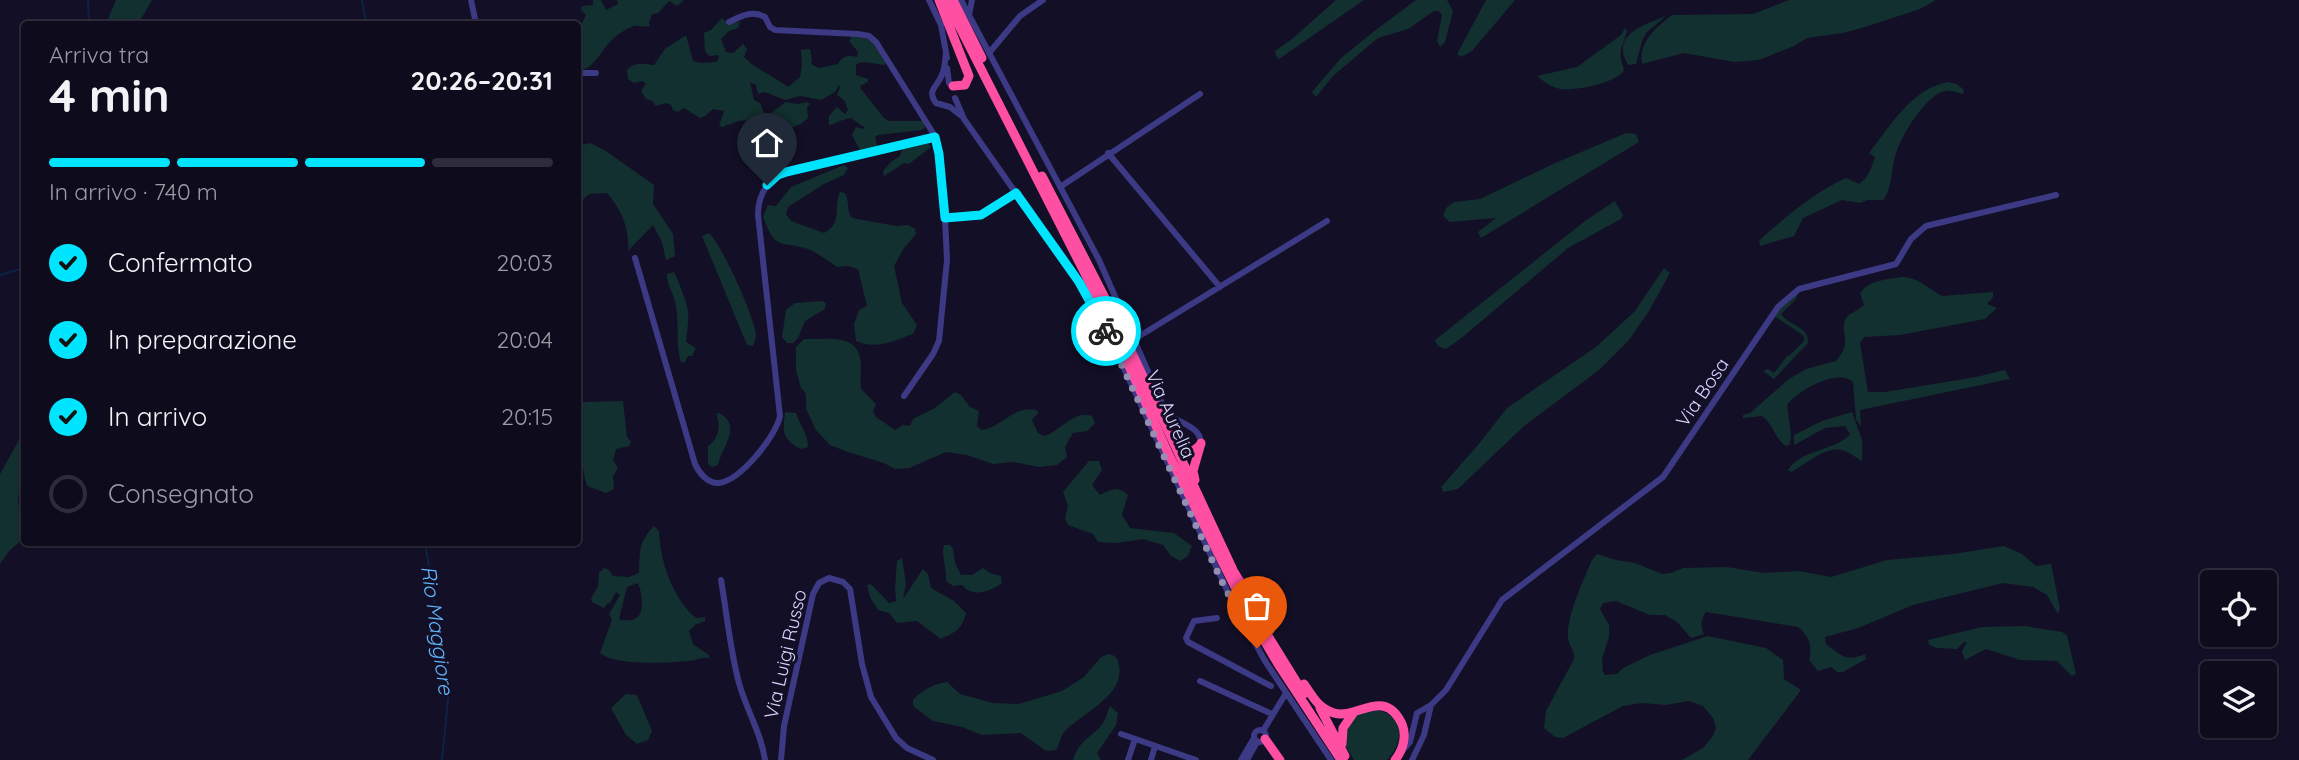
<!DOCTYPE html>
<html lang="it">
<head>
<meta charset="utf-8">
<style>
	body { margin:0; font-family:Quicksand,sans-serif; background:#171425; color:#f1f3f6; height:100vh; display:flex; flex-direction:column; font-size:26px; white-space:nowrap }
	* { box-sizing:border-box; margin:0 }
	p { font-size:23px; color:#9b9ba3 }
	.icon { flex:none; width:38px; height:38px; fill:none; stroke:currentColor; stroke-width:2; stroke-linecap:round; stroke-linejoin:round }
	.map { position:relative; flex:1; overflow:hidden }
	.side { position:absolute; left:21px; top:21px; width:560px; height:525px; display:flex; flex-direction:column; background:#0e0b1c; border-radius:7px; box-shadow:0 2px 5px #0004,0 0 0 2px #2e2b3b }
	.side>* { flex:none }
	.tools { position:absolute; left:2200px; top:570px; display:grid; gap:14px }
	.tools a { display:grid; place-items:center; width:77px; height:77px; border-radius:7px; background:#0e0b1c; box-shadow:0 2px 5px #0004,0 0 0 2px #2e2b3b; font-size:35px }
	.pin { position:absolute; display:grid; place-items:center; width:60px; height:60px; color:#fff; margin:-72px -30px; border-radius:50% 50% 50% 0; rotate:-45deg; box-shadow:0 0 7px #0007 }
	.pin .icon { rotate:45deg }
	.courier { position:absolute; display:grid; place-items:center; width:70px; height:70px; margin:-35px; border:5px solid #00e5ff; border-radius:50%; background:#fff; color:#222; box-shadow:0 2px 9px #0007 }
	.head em { font-style:normal; font-weight:700 }
	.head div { display:flex; flex-direction:column-reverse }
	.head { display:flex; align-items:center; justify-content:space-between; height:119px; padding:0 28px }
	h1 { font-size:46px; font-weight:700; line-height:52px }
	.bar { display:grid; grid-template-columns:repeat(4,1fr); gap:10px 7px; align-content:center; height:84px; padding:0 28px }
	.bar i { height:9px; border-radius:5px; background:#2e2b3b }
	.bar .active { background:#00e5ff }
	.bar p { grid-column:span 4 }
	ol { padding:0 28px; list-style:none }
	li { display:flex; align-items:center; gap:21px; height:77px }
	li p { margin-inline-start:auto }
	li .icon { padding:7px; border-radius:50%; background:#00e5ff; color:#111; stroke-width:4 }
	li:last-child { color:#9b9ba3 }
	li i { width:38px; height:38px; border:4px solid #2e2b3b; border-radius:50% }
	.map>svg:first-child { display:block }
</style>
</head>
<body>
<div class="map">
<svg width="2299" height="760" viewBox="0 0 2299 760">
	<rect width="100%" height="100%" fill="#130f26"/>
	<path fill="#12302f" fill-rule="evenodd" d="M116 0H152L138 24H106Z
		M593 0H601L606 10 618 4 617 0H684L677 6 669 1 658 13 652 14 649 23 650 26C645 28 639 25 634 26 628 28 618 34 614 38 602 48 595 69 578 71V26L582 23 586 15 581 10 582 6 593 5Z
		M1336 0H1364L1279 59 1276 56 1275 51 1292 39Z
		M1416 0H1447L1453 11 1445 42 1440 47 1437 41 1442 15 1439 11H1434L1408 29 1378 38 1333 76 1316 97 1312 92 1340 59 1373 32Z
		M1486 0H1515L1472 51 1461 57 1457 54Z
		M1789 0H1936L1920 9 1865 27 1843 33 1807 38 1794 46 1759 60 1734 62 1684 53 1642 64C1638 43 1656 27 1672 15L1753 14Z
		M1666 16 1646 33 1642 41 1636 64 1628 65C1610 34 1644 25 1666 16Z
		M722 18 728 23 740 22 738 28 729 31 721 39 726 52 733 53 743 44 747 49 744 57C756 70 774 76 788 87L800 77 802 65 801 50 810 49 812 60 811 64 819 68 838 64C843 56 848 55 857 57L858 52 849 41 852 36 871 40 886 61 885 65 864 62 856 64V75L868 79V82L860 86 861 89 884 118 889 121H924L925 128 921 130 878 135 875 137 877 146 872 150H860L852 135 856 127 864 129V127L851 118C841 119 836 124 829 125V116L837 107 845 114 848 110 844 100 837 95 840 88 839 85 835 92 821 100 800 96 785 100 765 92 758 94 756 85 750 82 754 100 760 103 764 112 769 114 786 102 798 104 807 102 810 104 807 107 808 118C799 128 779 132 766 128 757 125 750 119 739 121 734 122 728 125 723 127L719 126 724 111 713 109 705 116 700 118 684 108 678 112 673 110 671 105 667 103 655 106 653 101 646 99 641 91 646 84 642 81 634 83 628 79 627 70C635 61 644 64 654 65L665 49 686 35 693 61 701 63 716 62 719 58 718 55 709 56 705 51 704 33 711 30Z
		M1625 28 1627 31C1622 52 1617 46 1624 70 1617 83 1575 91 1561 89 1552 88 1543 81 1537 76L1577 67 1621 35Z
		M1948 82 1957 84 1964 90 1963 94C1957 93 1951 90 1946 91 1927 93 1901 136 1896 153 1891 168 1893 188 1883 200H1868L1860 203 1842 200 1803 218 1794 236 1760 246 1759 241 1763 237C1789 214 1815 192 1846 178L1859 184C1869 177 1871 168 1875 157L1869 153C1891 125 1911 89 1948 82Z
		M1626 133 1636 134 1639 142 1481 238 1478 232 1496 218 1450 222 1443 216 1446 208 1454 202 1480 199 1553 164Z
		M923 142 928 143 931 147 909 164 904 163 884 176 883 171 891 162 900 156 903 147Z
		M590 143 606 151 654 185 653 204 673 234 675 256 666 260 662 242 653 225 628 251C630 229 621 209 607 193L589 194 578 204V146Z
		M844 165 848 168 844 175 824 184 788 207 786 214 791 221 824 233C843 223 833 208 840 192L845 193C850 202 846 210 852 218L896 226 908 225 915 229 916 234 904 248 894 266 902 303 917 325 913 334C893 341 876 350 856 341L854 324 859 310 867 306 858 269 847 266 837 267C828 261 818 253 808 249 779 240 776 251 763 217L768 205 776 206 791 187Z
		M1615 201 1623 215 1621 219 1568 248 1459 340 1446 349 1438 346 1435 340 1585 221Z
		M709 233C723 247 754 316 756 335 756 338 754 343 753 346L747 345 702 236Z
		M1664 268 1670 273 1649 311 1629 340 1599 370 1524 426 1458 489 1443 492 1441 487 1478 445 1507 408 1596 347 1635 311Z
		M674 272C678 280 687 302 688 311 689 321 687 332 686 342L696 348 692 356H688L685 362 681 363C675 343 680 322 675 301 672 291 667 285 667 274Z
		M1903 277C1920 278 1927 288 1942 296L1993 292V297L1987 304 1997 308 1985 319 1900 335 1864 337 1860 343 1868 392H1885L1976 377 2005 370 2010 379 1860 410 1861 427 1856 419 1853 382C1838 368 1798 390 1787 405L1791 434 1790 444 1786 446C1774 438 1775 426 1762 416L1743 418V415L1750 413 1789 379 1806 369 1836 361C1853 341 1840 335 1845 320 1848 313 1858 311 1864 305L1860 293C1869 280 1888 279 1903 277Z
		M578 280 582 340 583 402 623 401 627 437 631 442 629 446 616 449 613 460 618 468 613 476 614 489 606 493 587 486C581 467 582 448 578 429Z
		M1798 293 1796 299 1781 314C1789 326 1809 326 1808 343L1774 379 1763 371 1768 369 1774 373 1787 356H1789L1804 341V336L1773 315Z
		M822 301 826 303 825 309 805 321 798 338 793 343H787L782 337 786 310 795 303Z
		M804 339C830 340 860 332 861 366 861 374 860 381 861 389L876 404 873 411 876 417 895 430 903 425 910 426 913 419 935 408 955 392 961 395 970 407 979 411 977 426 981 430C1001 429 1014 403 1038 411V413L1032 420 1038 433 1044 436C1060 432 1074 409 1092 416L1095 423 1087 431 1073 433 1065 447 1067 457 1057 465 1039 467 1013 462 993 464 967 455 946 452 909 468 895 469 884 463 848 452 830 445 816 430 806 409V394L801 388 796 370V347Z
		M785 412 796 413C800 426 808 434 808 447L800 449C781 437 783 432 785 412Z
		M1852 412 1862 440V461C1856 458 1850 452 1842 450 1825 446 1806 464 1791 472L1788 470C1800 450 1839 449 1850 434L1845 426 1825 428 1794 445V435L1822 421Z
		M719 413C743 426 722 446 718 465L712 467 708 464V446C719 439 721 425 716 414Z
		M19 440H24V471L20 481 18 502 24 524V533L22 540 9 551 0 564V474Z
		M1089 461H1099L1102 470 1092 485 1100 495C1112 489 1117 486 1128 495L1122 515 1130 528 1174 533 1192 546 1188 556 1180 561 1171 556 1163 545 1143 539 1117 543 1098 542 1093 534 1068 525 1065 518 1068 506 1063 492Z
		M654 526 659 531C660 560 672 598 696 618L705 617V621L695 625 689 631 693 644 709 655V658C700 657 696 661 688 661 666 663 616 666 600 653L612 620 609 614 620 595 616 592 610 603 607 604 604 608 592 602 591 599 598 586 599 573 604 568 609 570 613 576 629 577 639 573C640 551 638 543 654 526ZM638 583C642 593 647 618 631 620 627 621 623 620 619 619L627 587Z
		M944 545H950L953 549 955 563 961 575H972L983 568 990 573 1001 576 1002 583C989 592 973 598 962 585L953 586 946 581C947 568 941 556 944 545Z
		M2004 546 2022 554 2036 566 2051 564 2060 608 2058 614 2047 595 2033 587 2003 583 1913 605 1858 628 1825 637 1826 644C1842 656 1846 662 1865 654L1866 659 1843 672H1837L1831 667 1818 671 1809 660C1813 646 1809 636 1798 627L1706 612C1701 619 1700 626 1704 634L1691 638 1677 622 1665 615H1650L1616 601 1603 603 1600 609 1609 625V637L1602 659 1603 665 1602 670 1605 675 1617 674 1623 668 1650 655 1708 636 1766 648 1783 660 1784 679 1801 690 1748 760H1682L1703 748 1713 736 1716 728 1713 718 1703 706 1689 701 1666 705 1642 703 1623 706 1563 738 1555 737 1544 728 1546 711 1574 659C1575 651 1569 646 1568 639 1566 617 1583 581 1592 560L1597 554 1616 560 1635 563 1662 574 1671 573 1683 568 1727 567 1764 573 1799 571 1831 577 1887 560 1953 554Z
		M902 558 906 583 903 599 923 569 928 574 931 588 954 601 966 613C962 630 955 632 941 639L917 621 897 623 889 613 878 610 870 597 867 585 871 584 889 603 896 601 895 588 897 561Z
		M2025 626 2062 632 2067 635 2076 674 2072 676 2057 661 2020 660 1986 649 1965 660 1962 651 1967 642 1963 643 1957 649 1937 648 1929 645 1928 640 1982 627Z
		M1109 654C1116 656 1118 658 1119 665 1125 695 1084 712 1066 730 1060 736 1060 744 1056 750L1046 751 1021 733 982 735 962 727 933 721 913 706V700C922 690 933 684 947 682L960 694 993 703 1019 704 1062 691 1084 677 1101 657Z
		M626 694 637 695 652 731 648 740 637 744 626 735 611 708Z
		M1110 706 1118 713 1116 725 1097 753 1101 760H1073C1080 738 1092 738 1103 723 1106 718 1108 711 1110 706Z
		M1379 710C1405 719 1404 742 1387 760H1354L1344 744 1342 735 1357 714Z"/>
	<g fill="none" stroke-linecap="round" stroke-linejoin="round">
		<path stroke="#0c2248" stroke-width="2" d="M88 0 89 24
			M362 0 366 24
			M0 275 24 268
			M425 542 441 644 439 659 449 690 442 760"/>
		<path stroke="#3d3a85" stroke-width="6" d="M471 0 476 24
			M929 0 941 25 947 58
			M961 0 1099 260 1165 410C1175 424 1200 424 1201 443
			M969 15 972 0
			M729 22C741 16 752 10 765 17L770 27 775 30 858 34 869 36 876 42 933 133 939 154 945 218 947 260 939 341 933 354 904 396
			M946 53C945 61 945 70 941 77 936 88 927 90 936 103L950 107 960 115
			M989 53 1020 16 1043 0
			M947 68 949 83
			M578 73H596
			M955 98 964 119 1088 296 1101 319 1233 603 1265 661 1331 760
			M1108 153 1220 287
			M1060 187 1200 94
			M945 218 981 215 1016 193
			M635 258 695 464C699 473 708 484 719 483 741 480 776 436 780 416L758 215C758 194 767 180 786 171L935 137
			M1133 340 1327 221
			M721 580C727 614 730 650 739 683 746 709 761 732 765 760
			M1217 618 1194 621 1186 638 1188 642 1271 686
			M1200 681 1272 714
			M1254 736a6 6 0 1 1 12 0a6 6 0 1 1-12 0Z
			M1263 731 1286 693
			M1121 734 1196 760
			M1402 751 1410 742 1417 713 1431 705 1446 690 1502 600 1663 477 1778 307 1799 289 1896 264 1911 239 1926 226 2056 195
			M781 760 784 726 813 594 819 583 829 578 843 582 850 589 862 664 871 697 896 738 907 748 933 760
			M1128 760 1135 739
			M1151 760 1155 746
			M1241 760 1254 738
			M1247 760 1257 742
			M1412 760 1424 735 1431 705"/>
		<path stroke="#ff4fa3" stroke-width="9" d="M939 0 969 76 965 85 953 86
			M946 0 1105 313 1169 455 1248 613 1278 664 1341 760
			M953 0 982 58
			M1042 176 1118 323 1233 570
			M1177 443C1183 455 1192 454 1201 444
			M1195 480 1193 471 1201 443
			M1231 567 1270 630
			M1262 626 1304 694
			M1304 684C1313 697 1318 708 1334 713 1357 720 1384 686 1402 724 1407 736 1403 750 1395 760
			M1320 708 1345 756
			M1265 739 1280 760
			M1342 744 1343 728 1354 712"/>
	</g>
	<g fill="none" stroke-linecap="round" stroke-linejoin="round">
		<path stroke="#948fb3" stroke-width="7" stroke-dasharray="0 12.6" d="M1106 331 1223 584 1257 648"/>
		<path stroke="#00e5ff" stroke-width="9" d="M767 185 778 175 786 172 935 137 939 154 945 218 981 215 1016 193 1079 282 1106 331"/>
	</g>
	<g text-anchor="middle" stroke-width="6" stroke-linejoin="round" paint-order="stroke">
		<g font-size="19" fill="#d9d4ff" stroke="#130f26">
			<text transform="translate(1702 392) rotate(-56)" y="7">Via Bosa</text>
			<text transform="translate(1171 414) rotate(66)" y="7">Via Aurelia</text>
			<text transform="translate(785 654) rotate(-77)" y="7">Via Luigi Russo</text>
		</g>
		<g font-size="21" font-style="italic" fill="#62b6ff" stroke="#130f26">
			<text transform="translate(437 630) rotate(82)" y="7">Rio Maggiore</text>
		</g>
	</g>
</svg>
<div class="tools">
<a><svg class="icon" aria-label="locate" viewBox="0 0 24 24"><circle cx="12" cy="12" r="6"/><path d="M12 2v4M12 18v4M2 12h4M18 12h4"/></svg></a>
<a><svg class="icon" aria-label="layers" viewBox="0 0 24 24"><path d="M12 4l9 5-9 5-9-5zM3 14l9 5 9-5"/></svg></a>
</div>
<div class="pin" style="left:1257px;top:648px;background:#ea580c"><svg class="icon" aria-label="bag" viewBox="0 0 24 24"><path d="M5 8h14l-1 12H6zM9 8a3 3 0 0 1 6 0"/></svg></div>
<div class="pin" style="left:767px;top:185px;background:#1f2937"><svg class="icon" aria-label="home" viewBox="0 0 24 24"><path d="M3 11l9-7 9 7M6 9v11h12V9"/></svg></div>
<div class="courier" style="left:1106px;top:331px"><svg class="icon" aria-label="bike" viewBox="0 0 24 24"><circle cx="6" cy="16" r="4"/><circle cx="18" cy="16" r="4"/><path d="M6 16l4-8h5l3 8M10 8l3 8H6M13 5h3"/></svg></div>
<section class="side">
<div class="head"><div><h1>4 min</h1><p>Arriva tra</p></div><em>20:26–20:31</em></div>
<div class="bar"><i class="active"></i><i class="active"></i><i class="active"></i><i></i><p>In arrivo · 740 m</p></div>
<ol>
<li><svg class="icon" aria-label="check" viewBox="0 0 24 24"><path d="M5 12l5 5 9-10"/></svg>Confermato<p>20:03</p></li>
<li><svg class="icon" aria-label="check" viewBox="0 0 24 24"><path d="M5 12l5 5 9-10"/></svg>In preparazione<p>20:04</p></li>
<li><svg class="icon" aria-label="check" viewBox="0 0 24 24"><path d="M5 12l5 5 9-10"/></svg>In arrivo<p>20:15</p></li>
<li><i></i>Consegnato</li>
</ol>
</section>
</div>
</body>
</html>
